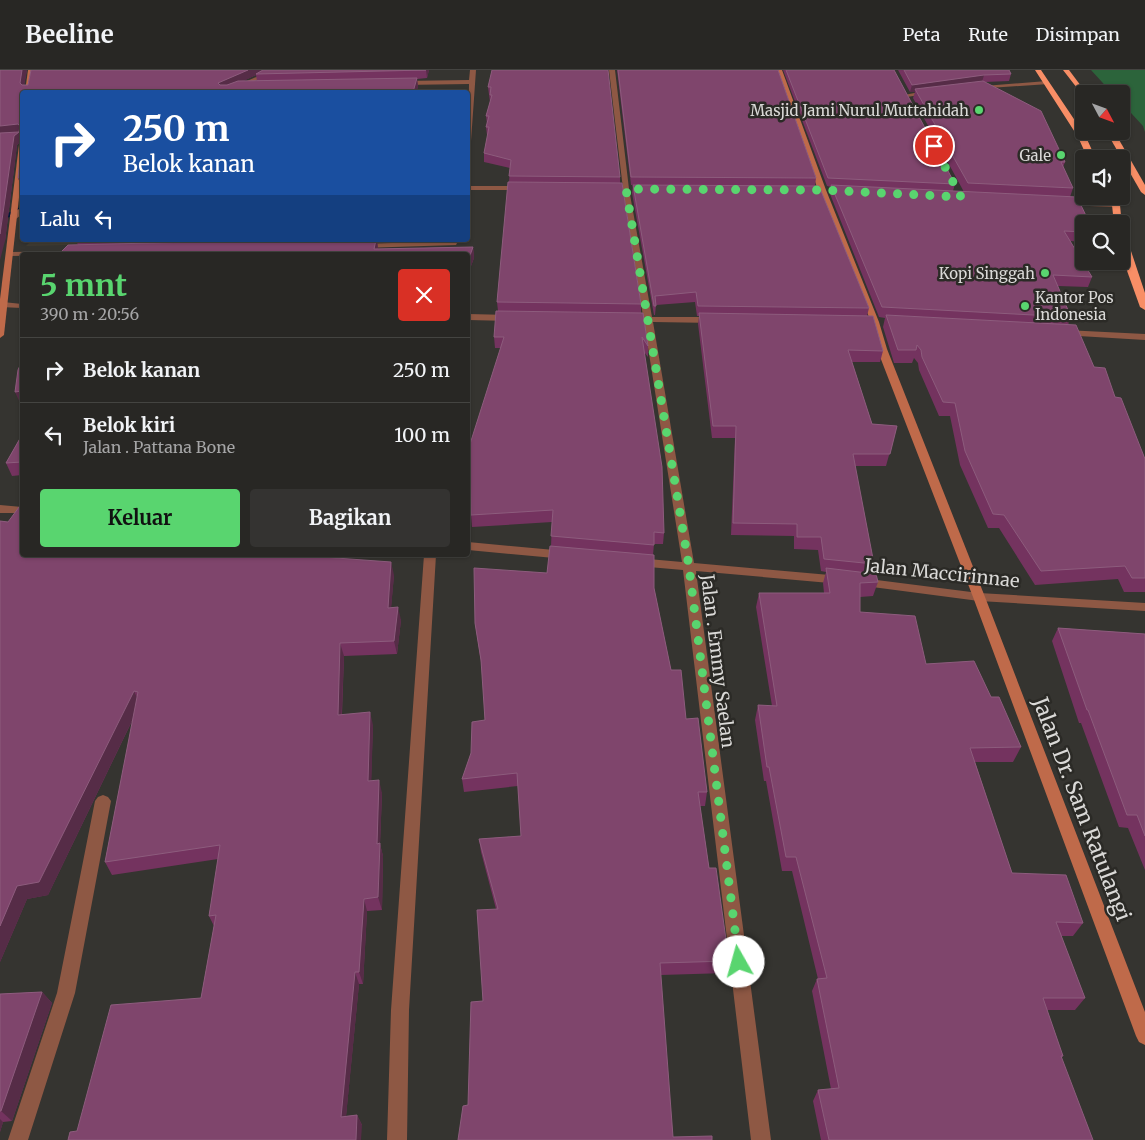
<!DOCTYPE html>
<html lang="id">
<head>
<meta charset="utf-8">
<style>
  body { margin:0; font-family:Merriweather,serif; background:#343331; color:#f1f3f6; height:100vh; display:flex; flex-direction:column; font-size:19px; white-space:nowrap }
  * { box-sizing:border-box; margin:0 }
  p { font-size:16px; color:#a5a5a6 }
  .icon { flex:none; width:28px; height:28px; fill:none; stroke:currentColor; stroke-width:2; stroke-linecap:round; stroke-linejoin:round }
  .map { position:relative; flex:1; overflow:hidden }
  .panel { position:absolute; left:20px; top:182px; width:450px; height:305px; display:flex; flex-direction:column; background:#282724; border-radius:5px; box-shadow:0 1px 4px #0004,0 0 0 1px #444441 }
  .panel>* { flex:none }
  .top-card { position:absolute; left:20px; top:20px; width:450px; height:152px; border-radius:5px; box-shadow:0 1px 4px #0004,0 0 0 1px #444441; background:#1a4fa0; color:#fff; overflow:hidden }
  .needle { width:32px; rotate:131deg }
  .fabs { position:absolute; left:1075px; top:15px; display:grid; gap:10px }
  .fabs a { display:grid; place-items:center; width:55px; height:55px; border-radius:5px; background:#282724; box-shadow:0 1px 4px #0004,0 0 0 1px #444441; font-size:25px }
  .pin { position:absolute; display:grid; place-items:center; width:42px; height:42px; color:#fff; margin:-21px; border:2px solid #fff; border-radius:50%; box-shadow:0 1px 5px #0007 }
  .me { position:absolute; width:55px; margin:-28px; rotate:353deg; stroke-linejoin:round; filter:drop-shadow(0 0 4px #0008) }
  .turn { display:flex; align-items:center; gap:18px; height:105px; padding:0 20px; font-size:22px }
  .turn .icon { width:65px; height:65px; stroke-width:2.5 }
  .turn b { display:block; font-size:35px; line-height:42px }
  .then { display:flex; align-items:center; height:48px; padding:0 20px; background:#0003; gap:10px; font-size:19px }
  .round { display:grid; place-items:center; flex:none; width:52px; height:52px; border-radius:5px; background:#343331 }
  .overview { display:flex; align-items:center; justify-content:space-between; height:85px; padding:0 20px }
  h1 { font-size:30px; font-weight:700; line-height:38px; color:#59d56f }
  .cta { display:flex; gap:10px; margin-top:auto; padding:10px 20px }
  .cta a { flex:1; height:58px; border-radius:5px; background:#59d56f; color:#111; font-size:20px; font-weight:700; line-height:58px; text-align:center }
  .cta a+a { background:#343331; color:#f1f3f6 }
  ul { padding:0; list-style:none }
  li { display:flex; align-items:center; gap:15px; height:65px; padding:0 20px; border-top:1px solid #444441 }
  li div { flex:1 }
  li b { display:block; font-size:19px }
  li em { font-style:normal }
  header { display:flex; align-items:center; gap:30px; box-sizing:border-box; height:70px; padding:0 25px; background:#282724; border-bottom:1px solid #444441 }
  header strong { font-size:24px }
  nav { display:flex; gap:28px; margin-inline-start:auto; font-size:18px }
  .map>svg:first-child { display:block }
</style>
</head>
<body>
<header>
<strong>Beeline</strong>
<nav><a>Peta</a><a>Rute</a><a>Disimpan</a></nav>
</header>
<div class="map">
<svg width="1145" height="1070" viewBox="0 0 1145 1070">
  <rect width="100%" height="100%" fill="#353430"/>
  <polygon fill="#413c33" points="32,170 293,170 26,176"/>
  <polygon fill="#2c643b" points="1091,0 1145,0 1145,62 1143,56 1121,32 1121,24 1113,24"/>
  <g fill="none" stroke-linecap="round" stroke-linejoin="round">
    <polygon fill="#011837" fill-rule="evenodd" points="22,136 22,140 0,152 0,147"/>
    <g fill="#8e5844" fill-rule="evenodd">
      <polygon points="1047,11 1049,14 974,19 971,17"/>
      <polygon points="930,20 932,23 907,27 904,25"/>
    </g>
    <g fill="#8e5844" fill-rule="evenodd">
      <polygon points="272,0 280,0 229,22 222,22"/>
      <polygon points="470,0 476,0 471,71 468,73 469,14 402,15 399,13 402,11 469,10"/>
      <polygon points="609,0 615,0 629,119 652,247 715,247 719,250 715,253 653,252 694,493 841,506 847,510 841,514 696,501 771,1070 751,1070 683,500 637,496 631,492 637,488 682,492 644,252 636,249 643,246 623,119"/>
      <polygon points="468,116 524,116 527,118 524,120 468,120"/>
      <polygon points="1060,131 1116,133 1120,135 1116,137 1063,135 1060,135"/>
      <polygon points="19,139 22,139 22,144 16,149 10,149 10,145"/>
      <polygon points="453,171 457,173 456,175 361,178 357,176 361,174"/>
      <polygon points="76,181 80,183 79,185 10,186 6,184 10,182"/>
      <polygon points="3,232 22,234 22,238 0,237 0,233"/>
      <polygon points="468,244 512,245 516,248 512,251 468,250"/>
      <polygon points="1065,260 1145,264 1145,270 1062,265 1061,263"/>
      <polygon points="0,435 22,437 22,443 0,443"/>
      <polygon points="468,472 565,481 571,485 565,489 468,480"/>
      <polygon points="424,485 436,485 409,940 407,1070 387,1070 391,940"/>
      <polygon points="861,508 979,523 1145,533 1145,541 979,531 857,515 855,512"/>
      <polygon points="103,725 108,727 111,731 75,923 28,1070 8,1070 57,923 95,731 98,727"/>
    </g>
    <g fill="#bf6a4a" fill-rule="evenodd">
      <polygon points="28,0 34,0 31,22 25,22"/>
      <polygon points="776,0 782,0 826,120 879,252 887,279 985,527 1145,942 1145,975 1139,972 1136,966 973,527 877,279 871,252 818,120"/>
      <polygon points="22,73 22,100 4,265 0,268 0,229 19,75"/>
    </g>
    <g fill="#f88e66" fill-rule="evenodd">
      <polygon points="1035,0 1041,0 1086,67 1096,89 1088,89 1078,67"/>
      <polygon points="1063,0 1069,0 1087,24 1084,24 1084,27"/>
      <polygon points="1106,61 1114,61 1145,115 1145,125 1141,122"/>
      <polygon points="1107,126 1115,126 1120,135 1122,156 1121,154 1114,154 1112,135"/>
      <polygon points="1121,163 1126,166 1145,223 1145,240 1140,237 1121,184"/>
    </g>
  </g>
  <g fill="#74335f" fill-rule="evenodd">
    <path d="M0,0H27L24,15H28L31,0H429L427,8L417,9L418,17L416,22H22V118L20,90V72L17,75L5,171ZM256,5L257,11H243Z"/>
    <polygon points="492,0 620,107 620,113 641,234 641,243 648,276 648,287 644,282 664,463 663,474 654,474 653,485 654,518 671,600 707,722 705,736 700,736 709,798 729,891 727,903 661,905 458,1070 468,1035 496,839 481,782 479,769 521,766 518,716 464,722 462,709 485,650 482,599 475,553 547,503 551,476 552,452 472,457 471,445 501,278 495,278 494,267 498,241 497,232 509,112 510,98 484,92 484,83 488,65 487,65 486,57 487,54 486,46 490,32 488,17"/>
    <polygon points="617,0 778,0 816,108 815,116 869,238 867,246 883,281 880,292 852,292 872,354 897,356 886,396 855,396 874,494 871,504 878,512 873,526 860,527 860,542 926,594 991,627 1021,677 1013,692 975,692 1012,803 1083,853 1073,866 1061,866 1085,928 1075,940 1047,940 1063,986 1061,988 1093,1070 821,1070 813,1031 818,1020 831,1019 812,921 817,909 818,909 792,801 782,801 766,711 764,711 755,650 758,635 772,636 756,537 759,523 824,523 823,513 826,502 821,501 818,480 794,479 794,466 731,465 735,368 712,368 698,254 699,246 697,246 695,232 656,235 655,245 654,245 632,123 633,115 631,115"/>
    <polygon points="783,0 894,0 955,114 953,121 964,122 913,28 915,22 910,22 898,0 1009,0 1011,4 1009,11 985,12 1065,92 1063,97 1073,118 1070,127 1084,154 1084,172 1070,171 1092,207 1088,217 1058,216 1071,247 1068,255 1094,297 1115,327 1145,389 1145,522 1124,522 1118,509 1035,515 999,458 988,458 960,395 950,346 939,346 919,300 918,293 914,288 912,293 894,293 883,257 885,248 879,247 830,124 831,117 827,116"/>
    <polygon points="76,170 380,170 380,171 377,171 378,179 473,177 474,188 468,204 468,185 58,185 68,175 78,175"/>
    <polygon points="22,365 22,405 12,406 6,393"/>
    <polygon points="0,451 8,452 394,505 391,537 401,550 397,584 344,586 342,644 373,655 371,711 382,723 380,774 383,786 382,840 367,841 363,914 359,914 346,1046 357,1045 362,1055 77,1061 201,928 214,856 209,846 218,789 112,805 105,792 133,649 48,825 27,829 0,892"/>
    <polygon points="1058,558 1145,564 1145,800 1128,758 1119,757 1081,653 1079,653 1052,571"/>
    <polygon points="42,922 52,933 12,1051 3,1052 0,1062 0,924"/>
  </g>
  <g fill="#562c47">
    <polygon points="22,0 27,0 23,22 20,13"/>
    <polygon points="248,0 268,0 256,4 256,5 220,22 218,13"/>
    <polygon points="426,0 429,0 427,8"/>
    <polygon points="984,5 982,12 915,19 915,22 910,22 912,15"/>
    <polygon points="417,8 418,17 416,22 413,22"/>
    <polygon points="18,54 22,63 19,62 22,71 17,75 5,171 0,190 0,164 14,66 0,65 0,56"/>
    <polygon points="18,108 22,108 22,118"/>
    <polygon points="376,170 377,170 378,179 374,179"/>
    <polygon points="473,177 474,188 468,204 468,191"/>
    <polygon points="22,321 22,335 21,335 15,322"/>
    <polygon points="391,492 394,505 390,551 388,538"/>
    <polygon points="398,537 401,550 397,584 394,571"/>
    <polygon points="340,573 344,586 341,658 338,645"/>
    <polygon points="134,621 140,634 48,825 27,829 0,892 0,856 17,816"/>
    <polygon points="370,642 373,655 371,724 368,711"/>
    <polygon points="379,710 382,723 380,774 383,786 382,840 378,827 377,774"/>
    <polygon points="364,829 367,841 363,914 359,902"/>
    <polygon points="355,902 359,914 345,1057 341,1047"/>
    <polygon points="42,922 52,933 12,1051 1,1041"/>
    <polygon points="357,1045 362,1055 361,1070 356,1070"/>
    <polygon points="0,1049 3,1052 0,1062"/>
  </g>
  <g fill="#7f456c" stroke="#8d5c7d">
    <polygon points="0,0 22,0 20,13 22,15 28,15 31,0 248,0 218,13 220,15 227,15 238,11 417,8 413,22 375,22 376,20 306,20 305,22 22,22 22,108 18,108 20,90 20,64 19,62 14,66 0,164 0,63 19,62 20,56 18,54 0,56"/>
    <polygon points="263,0 426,0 256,4"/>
    <polygon points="492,0 608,0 620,107 509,106 511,90 484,83 489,57 486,57 489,46 486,46 492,25 490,25 491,17 488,17"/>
    <polygon points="618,0 778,0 816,108 631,107"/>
    <polygon points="786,0 894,0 955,114 828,108"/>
    <polygon points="904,0 1009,0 1011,4 984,5 912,15"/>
    <polygon points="983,11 1041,41 1065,92 1061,92 1073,118 968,113 915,19"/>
    <polygon points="508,112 622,113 641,234 497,232"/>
    <polygon points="633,115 819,116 869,238 698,236 696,222 655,226 656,236 654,236"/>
    <polygon points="831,115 1077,127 1090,154 1084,154 1084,162 1064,161 1092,207 1053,205 1071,247 882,237"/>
    <polygon points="280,170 376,170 374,179 473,177 468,191 468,185 58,185 68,175"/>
    <polygon points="496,241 643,243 648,276 642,267 662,397 664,463 654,462 654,475 551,466 553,440 471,445 470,374 504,267 494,267"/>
    <polygon points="699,243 873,246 883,281 848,280 872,354 897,356 890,384 853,384 874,494 824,489 821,467 797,467 797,454 733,453 736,356 713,356"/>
    <polygon points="886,245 1076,255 1094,297 1105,298 1115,327 1121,328 1145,389 1145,508 1132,508 1125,496 1041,501 1004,445 993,444 965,381 955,333 943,332 922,287 921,280 917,275 916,280 898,280"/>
    <polygon points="22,291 22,321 15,322 18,300"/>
    <polygon points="22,365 22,392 6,393"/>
    <polygon points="22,433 22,485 295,485 391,492 388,538 398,537 394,571 340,573 338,645 370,642 368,711 379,710 377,774 380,773 378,827 364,829 359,902 355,902 341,1047 357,1045 356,1070 68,1070 70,1062 77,1061 111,935 201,928 216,845 209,846 220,775 105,792 138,622 134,621 39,812 17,816 0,856 0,451 8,452"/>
    <polygon points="550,476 654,485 654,518 671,600 681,600 686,649 698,648 707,722 698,722 709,798 716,798 729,891 660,893 673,1067 712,1066 712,1070 458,1070 463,1036 468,1035 471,932 483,931 477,840 498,839 479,769 521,766 517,703 462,709 471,683 472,652 485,650 481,590 475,553 474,498 547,503"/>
    <polygon points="826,498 876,504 878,512 860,513 860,542 915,546 926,594 974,591 991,627 999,627 1021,677 970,678 1012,803 1066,805 1083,853 1056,852 1085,928 1043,928 1063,986 1061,986 1093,1070 829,1070 818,1020 839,1018 817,909 827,908 796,787 786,787 769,697 767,697 758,635 777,636 759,523 830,523"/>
    <polygon points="1058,558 1145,564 1145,766 1137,745 1127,745 1088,640 1087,640"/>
    <polygon points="42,922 1,1041 0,1041 0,924"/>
  </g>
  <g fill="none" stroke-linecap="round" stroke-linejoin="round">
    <polyline stroke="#59d56f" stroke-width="9" stroke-dasharray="0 16.2" points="739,892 689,497 626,119 822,120 961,127 934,76"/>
  </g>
  <g fill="#59d56f" stroke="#2b2a26" stroke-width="2">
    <circle cx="979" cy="40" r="5"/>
    <circle cx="1061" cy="85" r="5"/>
    <circle cx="1045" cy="203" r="5"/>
    <circle cx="1025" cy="236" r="5"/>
  </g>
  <g text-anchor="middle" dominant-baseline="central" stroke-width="5" stroke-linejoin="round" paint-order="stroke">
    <g font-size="15" fill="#dad9d7" stroke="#2b2a26" text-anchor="end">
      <text x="969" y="40">Masjid Jami Nurul Muttahidah</text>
      <text x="1051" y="85">Gale</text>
      <text x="1035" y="203">Kopi Singgah</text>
      <text x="1035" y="227" text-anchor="start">Kantor Pos<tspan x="1035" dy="17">Indonesia</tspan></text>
    </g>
    <g font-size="18" fill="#dad9d7" stroke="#2b2a26">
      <text transform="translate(942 503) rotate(6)">Jalan Maccirinnae</text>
      <text transform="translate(718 591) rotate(83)">Jalan . Emmy Saelan</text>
    </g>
    <g font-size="21" fill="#dad9d7" stroke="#2b2a26">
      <text transform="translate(1082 739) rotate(69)">Jalan Dr. Sam Ratulangi</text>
    </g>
  </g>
</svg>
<div class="fabs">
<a><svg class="needle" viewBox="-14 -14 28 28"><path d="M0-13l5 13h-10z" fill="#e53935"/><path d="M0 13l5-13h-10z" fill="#a5a5a6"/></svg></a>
<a><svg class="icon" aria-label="sound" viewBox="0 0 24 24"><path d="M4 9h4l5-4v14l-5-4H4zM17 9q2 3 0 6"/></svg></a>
<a><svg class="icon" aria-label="search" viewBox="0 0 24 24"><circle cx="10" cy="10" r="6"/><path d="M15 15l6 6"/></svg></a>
</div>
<div class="pin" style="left:934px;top:76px;background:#d93025"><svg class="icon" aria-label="arrive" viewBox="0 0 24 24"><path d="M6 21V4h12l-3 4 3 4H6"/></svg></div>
<svg class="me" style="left:739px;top:892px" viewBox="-20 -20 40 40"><circle r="19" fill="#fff"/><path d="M0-13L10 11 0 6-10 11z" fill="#59d56f"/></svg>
<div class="top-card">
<div class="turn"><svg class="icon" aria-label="right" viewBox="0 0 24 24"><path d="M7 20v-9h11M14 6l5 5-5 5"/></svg><div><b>250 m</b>Belok kanan</div></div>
<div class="then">Lalu<svg class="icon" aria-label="left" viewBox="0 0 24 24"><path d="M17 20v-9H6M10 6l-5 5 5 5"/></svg></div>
</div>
<section class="panel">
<div class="overview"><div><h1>5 mnt</h1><p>390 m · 20:56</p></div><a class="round" style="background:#d93025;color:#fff"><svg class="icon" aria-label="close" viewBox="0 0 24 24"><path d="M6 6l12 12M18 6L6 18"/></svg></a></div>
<ul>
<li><svg class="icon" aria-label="right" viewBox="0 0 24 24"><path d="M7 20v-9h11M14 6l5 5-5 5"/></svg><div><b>Belok kanan</b></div><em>250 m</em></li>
<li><svg class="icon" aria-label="left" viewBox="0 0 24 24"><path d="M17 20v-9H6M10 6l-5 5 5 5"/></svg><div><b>Belok kiri</b><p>Jalan . Pattana Bone</p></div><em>100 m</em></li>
</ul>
<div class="cta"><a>Keluar</a><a>Bagikan</a></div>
</section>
</div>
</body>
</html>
